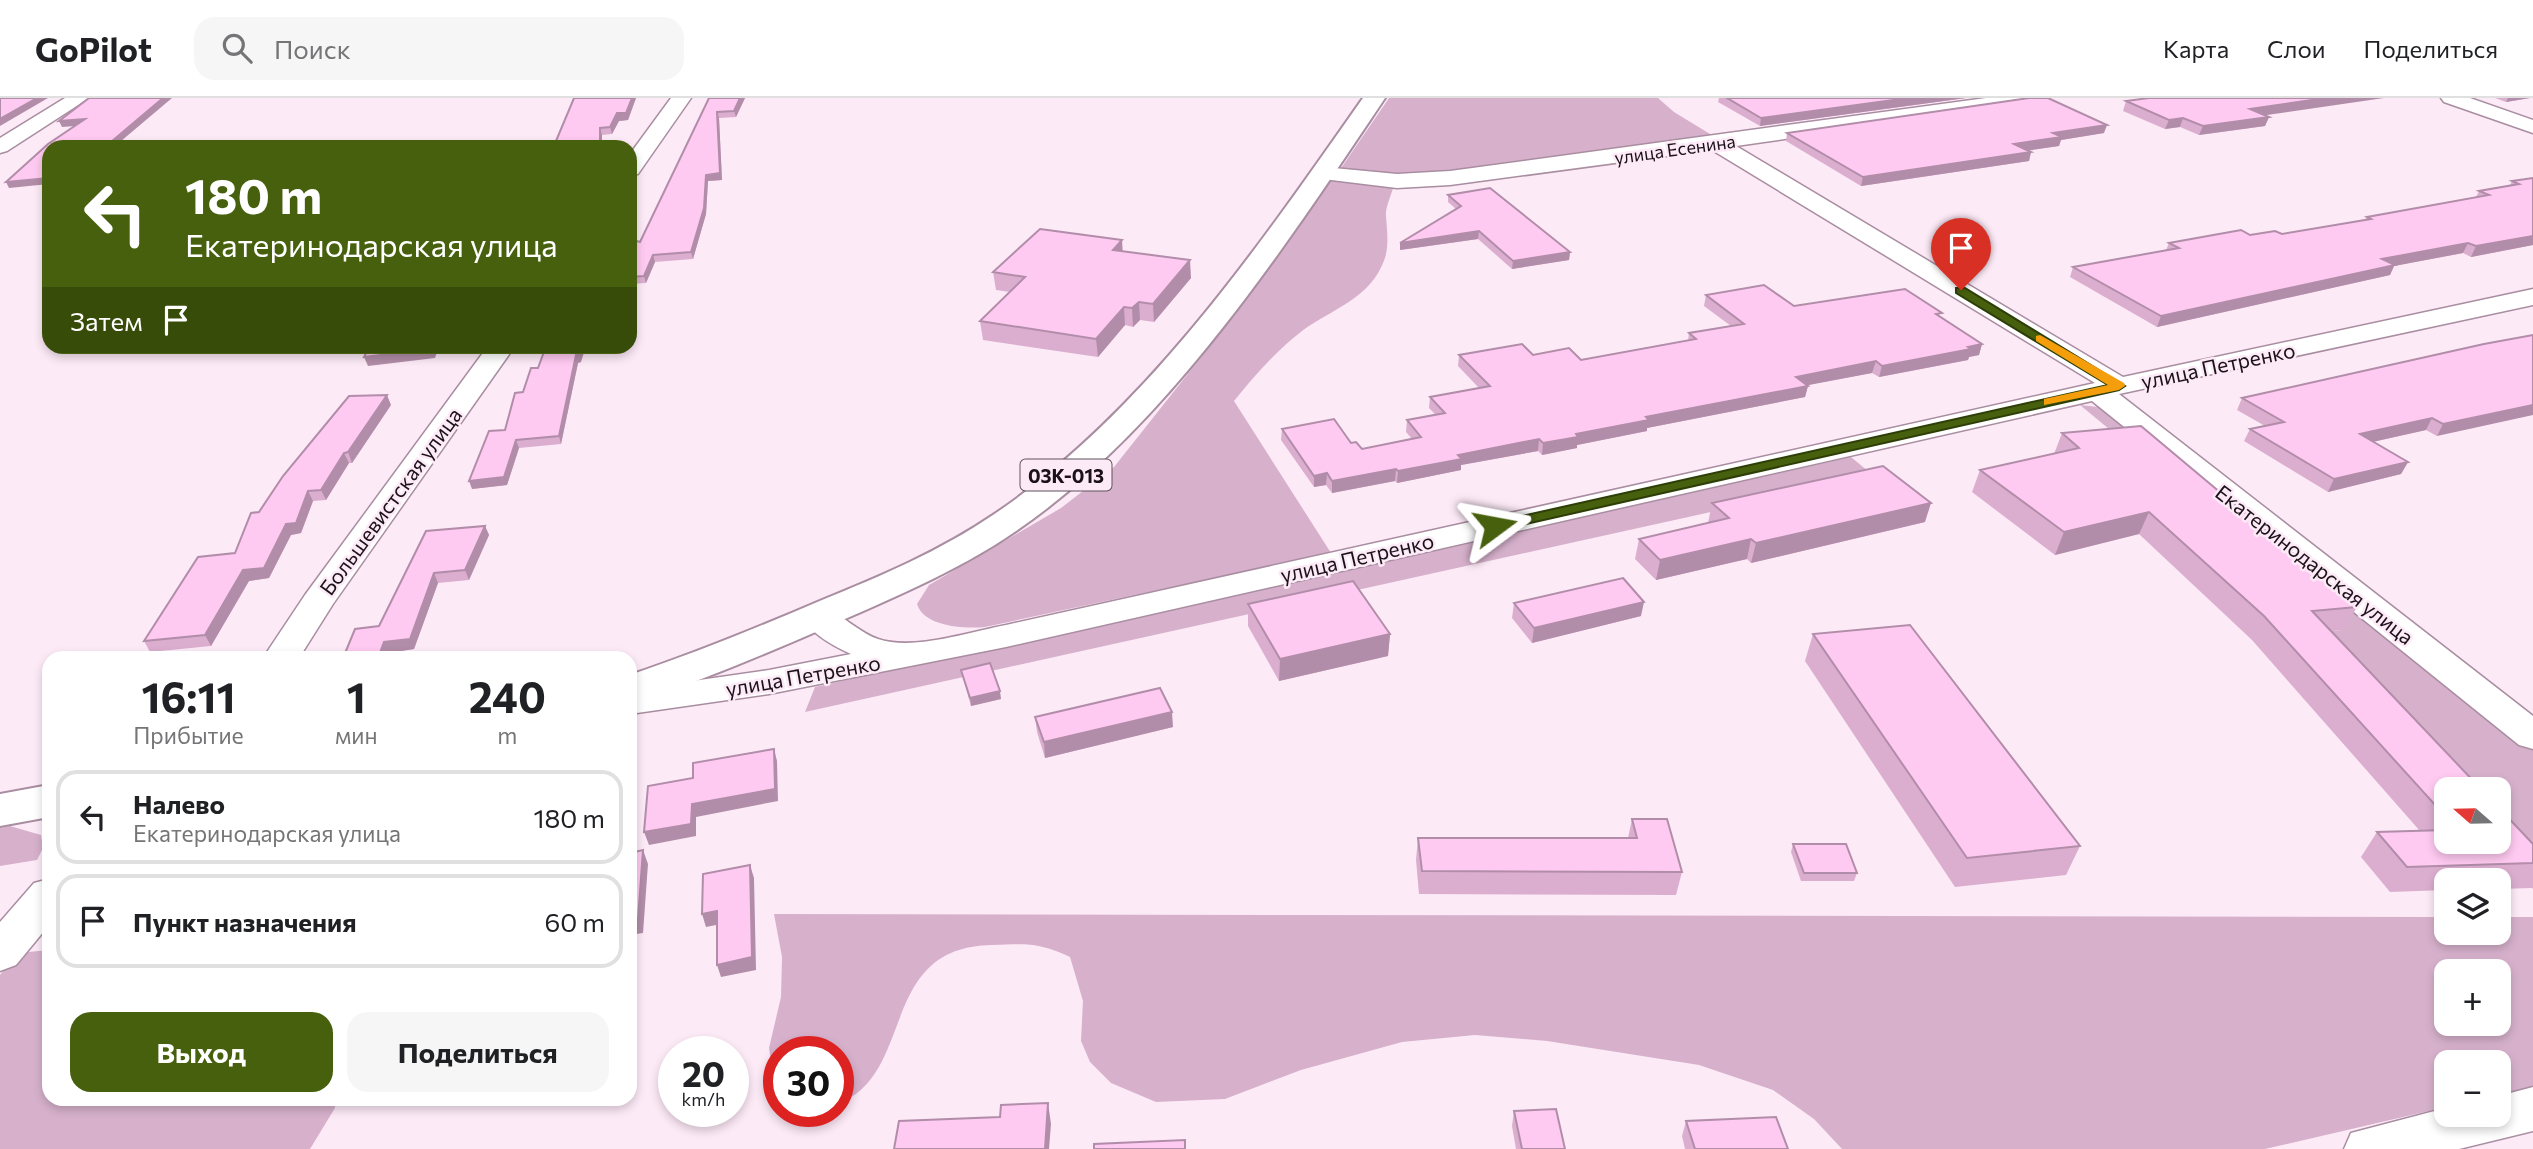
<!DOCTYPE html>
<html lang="ru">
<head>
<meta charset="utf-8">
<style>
  body { margin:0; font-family:Commissioner,sans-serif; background:#f6f6f6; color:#202124; height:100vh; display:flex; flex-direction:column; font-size:26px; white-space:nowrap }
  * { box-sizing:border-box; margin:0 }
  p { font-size:23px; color:#757577 }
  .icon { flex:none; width:38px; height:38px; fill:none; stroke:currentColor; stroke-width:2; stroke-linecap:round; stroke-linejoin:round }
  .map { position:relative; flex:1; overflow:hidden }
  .details { position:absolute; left:42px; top:553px; width:595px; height:455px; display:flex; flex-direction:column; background:#fff; border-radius:21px; box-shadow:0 4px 10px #0003 }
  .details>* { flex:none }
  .banner { position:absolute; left:42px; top:42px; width:595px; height:214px; border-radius:21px; box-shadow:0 4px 10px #0003; background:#47600d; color:#fff; overflow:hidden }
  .needle { width:46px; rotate:290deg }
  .controls { position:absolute; left:2434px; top:679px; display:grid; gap:14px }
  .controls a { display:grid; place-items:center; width:77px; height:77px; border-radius:14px; background:#fff; box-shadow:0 4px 10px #0003; font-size:35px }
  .speed { position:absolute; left:658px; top:938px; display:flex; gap:14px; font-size:35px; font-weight:700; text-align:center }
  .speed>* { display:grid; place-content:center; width:91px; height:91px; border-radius:50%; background:#fff; box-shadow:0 4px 10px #0003; line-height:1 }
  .speed small { font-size:18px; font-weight:400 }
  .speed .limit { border:10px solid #d22; background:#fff; color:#111 }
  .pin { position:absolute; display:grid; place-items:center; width:60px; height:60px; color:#fff; margin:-72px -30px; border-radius:50% 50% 50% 0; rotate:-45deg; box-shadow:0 0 7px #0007 }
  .pin .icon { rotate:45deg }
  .me { position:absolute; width:77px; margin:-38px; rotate:77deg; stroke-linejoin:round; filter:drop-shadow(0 0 5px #0008) }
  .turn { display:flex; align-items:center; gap:24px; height:147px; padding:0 28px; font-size:32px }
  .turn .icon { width:91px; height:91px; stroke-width:2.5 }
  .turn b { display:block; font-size:49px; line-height:60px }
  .then { display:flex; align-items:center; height:66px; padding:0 28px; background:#0003; gap:14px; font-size:26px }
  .eta { display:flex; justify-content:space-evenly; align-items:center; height:119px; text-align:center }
  .eta b { font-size:42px; font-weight:700; line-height:49px }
  .primary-button { display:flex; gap:14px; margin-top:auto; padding:14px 28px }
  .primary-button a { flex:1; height:80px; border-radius:21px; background:#47600d; color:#fff; font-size:28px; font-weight:700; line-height:80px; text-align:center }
  .primary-button a+a { background:#f6f6f6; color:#202124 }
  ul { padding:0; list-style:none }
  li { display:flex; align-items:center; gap:21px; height:94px; margin:0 14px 10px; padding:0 14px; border:4px solid #e0e0e0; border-radius:21px }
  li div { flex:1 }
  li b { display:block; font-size:26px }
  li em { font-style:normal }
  header { display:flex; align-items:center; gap:42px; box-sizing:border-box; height:98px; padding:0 35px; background:#fff; border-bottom:2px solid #e0e0e0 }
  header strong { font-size:33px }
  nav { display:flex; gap:38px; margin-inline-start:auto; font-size:24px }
  .search { width:490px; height:63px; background:#f6f6f6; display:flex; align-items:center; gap:18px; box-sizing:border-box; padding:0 24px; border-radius:21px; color:#757577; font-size:26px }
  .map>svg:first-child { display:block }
</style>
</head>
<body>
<header>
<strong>GoPilot</strong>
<div class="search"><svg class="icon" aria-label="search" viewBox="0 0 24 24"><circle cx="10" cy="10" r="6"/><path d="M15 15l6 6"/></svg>Поиск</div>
<nav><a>Карта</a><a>Слои</a><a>Поделиться</a></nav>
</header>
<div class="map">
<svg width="2533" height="1051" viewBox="0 0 2533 1051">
  <rect width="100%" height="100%" fill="#fdeaf7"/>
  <g fill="#d7b1cc" fill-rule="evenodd">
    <polygon points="1389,0 1658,0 1674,14 1715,39 1418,79 1339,73"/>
    <path d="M1332,81L1394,87C1392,96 1385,109 1386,118C1387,131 1389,147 1385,160C1371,201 1333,210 1302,233C1276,253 1254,278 1234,303L1331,455L985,529C965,531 924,529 917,506L929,487L1061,410L1114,369L1240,210Z"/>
    <polygon points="2080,307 2107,310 2533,650 2533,791 2490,744 2499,744 2499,691 2446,691 2300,537 2342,532 2132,350"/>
    <polygon points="1851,359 1874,378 805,614 815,589"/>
    <polygon points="10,728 41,737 43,750 37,762 0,768 0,730"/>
    <path d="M774,816L2446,819V835H2499V819H2533V989L2499,997V964H2446V1009L2265,1051H1842L1814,1021L1773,992L1699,967L1547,943L1475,937L1402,944L1301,972L1225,1001L1156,1004L1111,985L1090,964L1081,943L1083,903L1070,859C1037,844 1027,846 992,847C877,849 917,975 838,1006V954H779V995L776,992L769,950L781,899L782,859ZM2446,873H2499V926H2446Z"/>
    <polygon points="49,852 49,1001 334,1001 335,1010 310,1051 0,1051 0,877 18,855"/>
  </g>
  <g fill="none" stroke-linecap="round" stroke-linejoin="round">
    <g stroke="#a98da1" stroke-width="3">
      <g id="minor">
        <polygon points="65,0 89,0 7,53 0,55 0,40"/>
        <polygon points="671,0 691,0 638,76 630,77 630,56"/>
        <path d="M1986,0H2036L2026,6L1736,48L2123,279L2533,191V207L2119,296L2533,618V651L2519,647L2092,303L1006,549L769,596L630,616V592L769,572L851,556C833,548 812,536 801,519L806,511C834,504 852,532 878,541C913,553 969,534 1006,527L2095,285L1712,52L1450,87L1397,90L1323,81L1315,80L1312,75L1315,70L1323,69L1397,76L1450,73Z"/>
        <polygon points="2441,0 2470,0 2533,22 2533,35 2444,4"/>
        <polygon points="488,248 515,248 333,506 299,560 263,560 305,497"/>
        <polygon points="49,781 49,827 16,867 0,873 0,824 34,785"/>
        <polygon points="2533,989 2533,1033 2459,1051 2344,1051 2351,1035 2446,1010 2446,1017 2499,1017 2499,998"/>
      </g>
    </g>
    <g stroke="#a98da1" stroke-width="4">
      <g id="primary">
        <path d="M1363,0H1385C1284,150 1167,330 1016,433C955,475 885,503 818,533C757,559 694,587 630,604V577C695,555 759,529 822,502C881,478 940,453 993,417C1145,315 1259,148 1363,0Z"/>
        <polygon points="49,687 49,719 0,728 0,696"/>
      </g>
    </g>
    <use href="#minor" fill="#fff" fill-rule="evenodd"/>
    <use href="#primary" fill="#fff" fill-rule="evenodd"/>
  </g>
  <g fill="#dbaecf">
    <polygon points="574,0 636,0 628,22 619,23 612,36 602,37 602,49 551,49 556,43"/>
    <polygon points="709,0 745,0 736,19 719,20 722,82 708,83 706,116 693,161 655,164 646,185 630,186 630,141 640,144"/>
    <polygon points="1719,0 1966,0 1760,28 1718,4"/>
    <polygon points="2495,0 2530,0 2506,4"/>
    <polygon points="2126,3 2266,17 2269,19 2265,28 2199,37 2180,29 2165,31 2123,13"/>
    <polygon points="1787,35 2104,35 2061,42 2059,48 2027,52 2031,54 2029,63 1861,88 1786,43"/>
    <polygon points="2533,80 2533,147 2471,159 2463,155 2394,168 2390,177 2157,229 2070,179 2073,169 2166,152 2169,145 2250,137 2282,136 2365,122 2367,119 2476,99 2479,93 2510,88 2512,83"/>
    <polygon points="1448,97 1570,154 1569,162 1512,171 1478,141 1400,152 1456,111 1448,104"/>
    <polygon points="1123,153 1191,180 1154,224 1140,222 1133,229 1125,227 1098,259 983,242 980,223 1010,194 996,192 993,174"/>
    <polygon points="1706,197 1794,208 1941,220 1982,246 1979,257 1969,259 1968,262 1879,279 1872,275 1807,287 1808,288 1805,299 1647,330 1647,333 1577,347 1577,350 1542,357 1538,353 1461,367 1461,372 1397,385 1395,383 1332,395 1326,387 1314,389 1281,342 1282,331 1351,345 1362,351 1412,341 1406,334 1407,322 1436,317 1429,310 1430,299 1479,290 1458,268 1459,257 1533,257 1581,262 1688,243 1689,235 1731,228 1704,208"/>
    <polygon points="2533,237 2437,338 2426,332 2373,344 2408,364 2401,376 2328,394 2244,343 2250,331 2265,328 2237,312 2242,300"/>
    <polygon points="549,250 581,264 578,265 561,346 519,350 507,387 472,391 505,332 523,294"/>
    <polygon points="391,307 352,365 349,365 326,402 313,403 301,435 291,437 269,480 249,483 211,548 150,554 144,543 235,455 259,414"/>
    <polygon points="2062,335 2357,509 2344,532 2332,533 2446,691 2446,744 2533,746 2533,788 2532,790 2499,791 2499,782 2446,782 2446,792 2390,794 2361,759 2377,734 2420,733 2252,542 2139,436 2055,457 1972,394 1980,372 2054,356"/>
    <polygon points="1712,405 1925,424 1751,465 1747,461 1656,482 1635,461 1639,441 1708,425"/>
    <polygon points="485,428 489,437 469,482 438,485 414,551 388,555 379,528 426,433"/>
    <polygon points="1514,505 1641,518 1532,545 1512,520"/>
    <polygon points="1248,506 1390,536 1388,558 1279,583 1248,528"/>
    <polygon points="1813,536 2080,748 2066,777 1955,789 1805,563"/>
    <polygon points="961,572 1001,601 971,608"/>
    <polygon points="1035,619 1173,629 1045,660 1037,634"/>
    <polygon points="1632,721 1682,774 1676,797 1419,796 1416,762 1418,740 1628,740"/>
    <polygon points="1793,746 1857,775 1854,783 1801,783 1791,754"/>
    <polygon points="1514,1013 1565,1051 1516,1051 1512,1028"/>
    <polygon points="1686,1023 1788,1051 1685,1051 1682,1038"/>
  </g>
  <g fill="#b28da9">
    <polygon points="37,0 48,0 0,28 0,21"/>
    <polygon points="163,0 172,0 114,49 105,49"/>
    <polygon points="632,0 636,0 628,22 619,23 612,36 610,29 617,15"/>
    <polygon points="740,0 745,0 736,19 734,13"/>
    <polygon points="1908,0 1966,0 1760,28 1761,20"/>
    <polygon points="2325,0 2384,0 2246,20 2250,11"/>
    <polygon points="2508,0 2530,0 2506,4"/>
    <polygon points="717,14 719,20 722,82 708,83 706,116 693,161 691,154"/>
    <polygon points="2269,19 2265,28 2199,37 2203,28"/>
    <polygon points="2183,20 2180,29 2165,31 2169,22"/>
    <polygon points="85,21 88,27 62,29 59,23"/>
    <polygon points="2107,27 2104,35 2061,42 2059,48 2012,55 2014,46 2053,35"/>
    <polygon points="600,30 602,37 602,49 592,49"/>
    <polygon points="2031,54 2029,63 1861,88 1863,79"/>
    <polygon points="49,80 49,86 9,90 6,84"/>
    <polygon points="1479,133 1478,141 1400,152 1400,145"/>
    <polygon points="2533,138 2533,147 2471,159 2476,148"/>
    <polygon points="1122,142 1123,159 1113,152"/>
    <polygon points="2468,145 2463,155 2394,168 2390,177 2157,229 2161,218 2382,161"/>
    <polygon points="1570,154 1569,162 1512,171 1513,163"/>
    <polygon points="653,157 655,164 646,185 644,178"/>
    <polygon points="1190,162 1191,180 1154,224 1153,206"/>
    <polygon points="1139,204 1140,222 1133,229 1132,210"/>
    <polygon points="1124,209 1125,227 1098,259 1096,241"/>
    <polygon points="1982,246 1979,257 1969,259 1968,262 1879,279 1882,268"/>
    <polygon points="433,248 439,248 435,260 368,268 364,259"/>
    <polygon points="581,248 586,248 581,264 578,265 561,346 559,338 576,257"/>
    <polygon points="1876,263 1872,275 1793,290 1796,279"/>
    <polygon points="1808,288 1805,299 1647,330 1647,333 1577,347 1577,350 1542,357 1543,345 1576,336 1646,319"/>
    <polygon points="387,297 391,307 352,365 348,354"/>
    <polygon points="2533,307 2533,317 2437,338 2443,326"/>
    <polygon points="2432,320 2426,332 2354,348 2360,336"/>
    <polygon points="1539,341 1538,353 1461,367 1461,372 1397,385 1398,373 1458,357"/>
    <polygon points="516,342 519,350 507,387 472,391 469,383"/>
    <polygon points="344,355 349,365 326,402 321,392"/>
    <polygon points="2408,364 2401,376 2328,394 2334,381"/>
    <polygon points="1396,371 1395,383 1332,395 1332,383"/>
    <polygon points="1327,375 1326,387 1314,389 1314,378"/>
    <polygon points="308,393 313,403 301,435 291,437 269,480 249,483 211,548 205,537 243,472 286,426"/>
    <polygon points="1931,405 1925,424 1751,465 1756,445"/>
    <polygon points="2149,414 2139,436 2055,457 2064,434"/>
    <polygon points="485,428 489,437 469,482 465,472"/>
    <polygon points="1751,441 1747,461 1656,482 1660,462"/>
    <polygon points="434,475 438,485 414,551 388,555 386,560 378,560 384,544"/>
    <polygon points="1644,504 1641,518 1532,545 1534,530"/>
    <polygon points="1390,536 1388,558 1279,583 1280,561"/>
    <polygon points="1000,593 1001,601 971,608 970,600"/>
    <polygon points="1172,614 1173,629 1045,660 1044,644"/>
    <polygon points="774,651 777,663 778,703 696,719 696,738 649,747 644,734 692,706"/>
    <polygon points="643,752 648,766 643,835 630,837 630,823"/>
    <polygon points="750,767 754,780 756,872 721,879 717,867"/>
    <polygon points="717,813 721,826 706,829 702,816"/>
    <polygon points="1048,1005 1051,1026 1049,1051 1045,1051"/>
  </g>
  <g fill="#ffcaf1" stroke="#b28da9" stroke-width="2">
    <polygon points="0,0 37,0 0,21"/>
    <polygon points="89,0 163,0 105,49 49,49 49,80 6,84 48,46 85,21 59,23"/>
    <polygon points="574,0 632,0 626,15 617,15 610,29 600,30 600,46 593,46 592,49 551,49 551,44 556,43"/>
    <polygon points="709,0 740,0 734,13 717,14 720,75 706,77 704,110 691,154 653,157 644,178 630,179 630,141 640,144"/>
    <polygon points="1727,0 1908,0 1761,20"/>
    <polygon points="2029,0 2048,0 2107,27 2053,35 2062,39 2014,46 2031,54 1863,79 1787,35"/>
    <polygon points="2149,0 2325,0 2250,11 2269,19 2203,28 2183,20 2169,22 2126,3"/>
    <polygon points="2533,80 2533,138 2476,148 2468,145 2382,161 2395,167 2161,218 2073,169 2179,150 2169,145 2241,132 2250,137 2275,133 2282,136 2371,121 2367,119 2489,97 2479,93 2519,86 2512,83"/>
    <polygon points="1490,90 1570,154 1513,163 1479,133 1400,145 1461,108 1448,97"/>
    <polygon points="1040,131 1122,142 1113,152 1190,162 1153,206 1139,204 1132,210 1124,209 1096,241 980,223 1025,179 993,174"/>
    <polygon points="1764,187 1794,208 1905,191 1942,215 1936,216 1982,246 1968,249 1971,251 1882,268 1876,263 1796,279 1808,288 1646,319 1649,322 1576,336 1578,339 1543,345 1539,341 1458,357 1462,361 1398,373 1396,371 1332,383 1327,375 1314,378 1282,331 1334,321 1351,345 1356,344 1362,351 1421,339 1407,322 1445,315 1430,299 1490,288 1459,257 1522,246 1533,257 1569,250 1581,262 1696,241 1689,235 1744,226 1706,197"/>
    <polygon points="2533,237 2533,307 2443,326 2432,320 2360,336 2408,364 2334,381 2250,331 2284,324 2242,300 2484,246"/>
    <polygon points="370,248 433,248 432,251 364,259"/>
    <polygon points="549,248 581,248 579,257 576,257 559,338 516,342 504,379 469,383 489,333 505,332 515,295 523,294 531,270 538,270 545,251 549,250"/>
    <polygon points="387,297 348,354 344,355 321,392 308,393 296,425 286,426 264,470 243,472 205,537 144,543 198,459 235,455 251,415 259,414 283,378 349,298"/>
    <polygon points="2141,328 2357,509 2312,513 2481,691 2446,691 2446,719 2264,518 2149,414 2064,434 1980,372 2079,350 2062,335"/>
    <polygon points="1883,368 1931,405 1756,445 1751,441 1660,462 1639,441 1729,420 1712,405"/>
    <polygon points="485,428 465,472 434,475 410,541 384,544 378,560 343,560 355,531 379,528 426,433"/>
    <polygon points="1623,480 1644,504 1534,530 1514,505"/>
    <polygon points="1353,483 1390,536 1280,561 1248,506"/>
    <polygon points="1910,527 2080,748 1967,760 1813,536"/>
    <polygon points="990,565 1000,593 970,600 961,572"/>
    <polygon points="1160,590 1172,614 1044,644 1035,619"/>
    <polygon points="774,651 775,691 692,706 691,726 644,734 648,688 693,680 693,665"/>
    <polygon points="2499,710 2533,746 2533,765 2407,769 2377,734 2446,732 2446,744 2499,744"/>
    <polygon points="1632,721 1667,721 1682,774 1422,773 1418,740 1637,740"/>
    <polygon points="1793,746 1846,746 1857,775 1804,775"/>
    <polygon points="643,752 638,821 630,823 630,755"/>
    <polygon points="750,767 752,859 717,867 717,813 702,816 703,776"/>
    <polygon points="1048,1005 1045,1051 894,1051 899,1023 1000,1019 1001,1007"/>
    <polygon points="1556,1011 1565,1051 1522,1051 1514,1013"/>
    <polygon points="1776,1019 1788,1051 1695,1051 1686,1023"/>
    <polygon points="1185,1042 1185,1051 1094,1051 1094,1046"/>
  </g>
  <polygon fill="#47600d" stroke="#2e3e08" stroke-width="2" points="1956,190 1965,190 2125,288 2119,292 1495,433 1487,428 1495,424 2108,287 1956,195"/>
  <polygon fill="#f59e0b" points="2040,237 2124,285 2125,288 2119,292 2044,307 2044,301 2108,287 2036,243 2036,238"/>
  <g text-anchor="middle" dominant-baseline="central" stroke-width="5" stroke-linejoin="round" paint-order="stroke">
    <g font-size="18" fill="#1b1119" stroke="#fdeaf7">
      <text transform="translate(1675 51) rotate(-8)">улица Есенина</text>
    </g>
    <rect fill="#fdeaf7" stroke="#5f525c" stroke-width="2" x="1020.5" y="361.5" width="91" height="31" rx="5"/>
    <g font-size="19" font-weight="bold" fill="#1b1119">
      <text x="1066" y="377">03К-013</text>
    </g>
    <g font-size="21" fill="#1b1119" stroke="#fdeaf7">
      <text transform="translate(2218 267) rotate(-12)">улица Петренко</text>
      <text transform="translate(390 403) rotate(-54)">Большевистская улица</text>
      <text transform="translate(1357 459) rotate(-13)">улица Петренко</text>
      <text transform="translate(2315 466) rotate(38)">Екатеринодарская улица</text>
      <text transform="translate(803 577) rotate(-10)">улица Петренко</text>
    </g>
  </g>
</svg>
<div class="controls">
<a><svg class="needle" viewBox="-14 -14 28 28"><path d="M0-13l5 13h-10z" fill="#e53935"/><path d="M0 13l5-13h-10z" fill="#757577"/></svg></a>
<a><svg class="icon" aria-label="layers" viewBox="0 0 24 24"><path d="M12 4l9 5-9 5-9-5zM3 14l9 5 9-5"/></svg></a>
<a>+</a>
<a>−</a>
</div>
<div class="speed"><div>20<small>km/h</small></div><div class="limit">30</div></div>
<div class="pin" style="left:1961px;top:192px;background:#d93025"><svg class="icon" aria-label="arrive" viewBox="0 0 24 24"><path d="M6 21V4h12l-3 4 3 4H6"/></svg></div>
<svg class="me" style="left:1495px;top:428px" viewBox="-20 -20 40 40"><path d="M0-17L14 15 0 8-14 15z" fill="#47600d" stroke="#fff" stroke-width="4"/></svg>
<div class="banner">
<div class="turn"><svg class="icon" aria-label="left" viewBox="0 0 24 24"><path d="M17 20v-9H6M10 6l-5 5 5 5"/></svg><div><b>180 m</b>Екатеринодарская улица</div></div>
<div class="then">Затем<svg class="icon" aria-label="arrive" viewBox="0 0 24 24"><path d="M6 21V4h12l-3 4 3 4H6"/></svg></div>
</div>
<section class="details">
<div class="eta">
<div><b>16:11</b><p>Прибытие</p></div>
<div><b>1</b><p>мин</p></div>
<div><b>240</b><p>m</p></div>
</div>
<ul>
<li><svg class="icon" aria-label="left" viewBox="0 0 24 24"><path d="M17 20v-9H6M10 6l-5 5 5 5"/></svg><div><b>Налево</b><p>Екатеринодарская улица</p></div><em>180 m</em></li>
<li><svg class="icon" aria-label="arrive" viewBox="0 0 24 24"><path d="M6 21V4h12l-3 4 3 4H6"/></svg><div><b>Пункт назначения</b></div><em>60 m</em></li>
</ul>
<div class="primary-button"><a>Выход</a><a>Поделиться</a></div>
</section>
</div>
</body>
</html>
